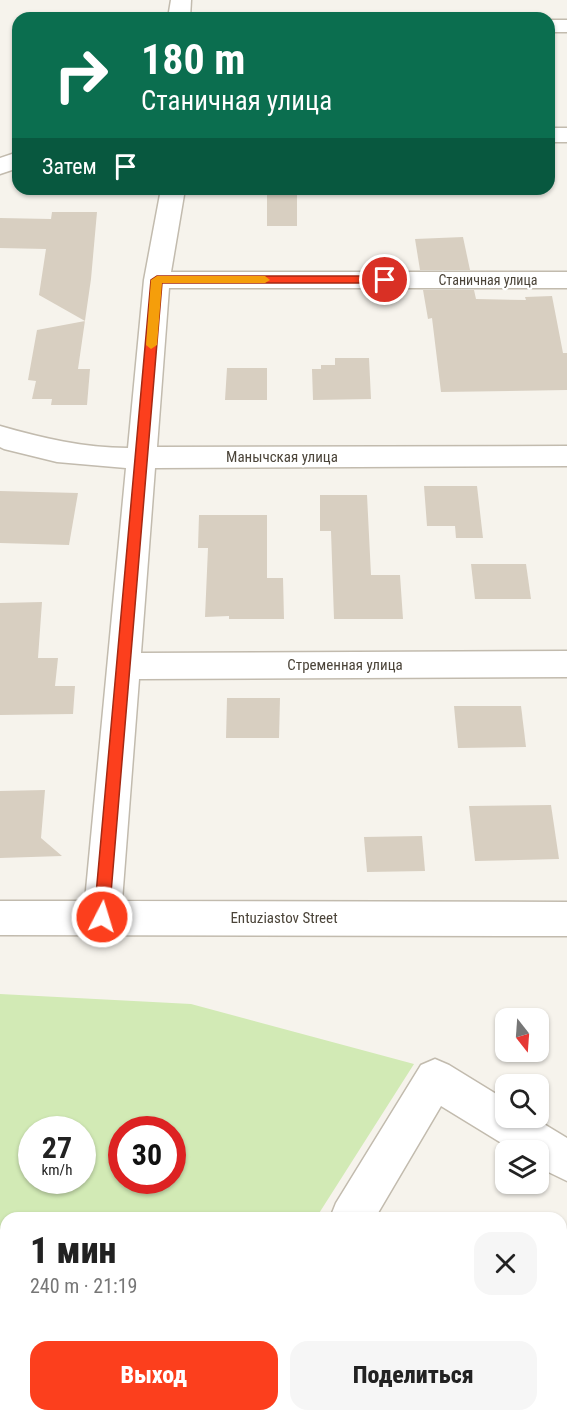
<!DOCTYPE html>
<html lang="ru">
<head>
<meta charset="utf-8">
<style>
  body { margin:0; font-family:"Roboto Condensed",sans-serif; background:#f6f6f6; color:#222; height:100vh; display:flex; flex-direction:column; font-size:22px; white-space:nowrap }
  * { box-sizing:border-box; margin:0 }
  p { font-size:20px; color:#767676 }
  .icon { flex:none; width:33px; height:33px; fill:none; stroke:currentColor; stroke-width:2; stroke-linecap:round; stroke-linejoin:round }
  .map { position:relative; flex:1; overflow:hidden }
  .sheet { position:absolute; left:0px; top:1212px; width:567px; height:210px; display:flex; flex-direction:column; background:#fff; border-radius:18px 18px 0 0; box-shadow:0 2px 4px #0004 }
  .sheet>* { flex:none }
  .guide { position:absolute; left:12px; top:12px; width:543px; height:183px; border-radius:18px; box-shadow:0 2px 4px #0004; background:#0b6e4f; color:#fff; overflow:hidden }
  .needle { width:39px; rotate:163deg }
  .tools { position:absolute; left:495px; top:1008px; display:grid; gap:12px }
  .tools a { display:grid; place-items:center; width:54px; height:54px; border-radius:12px; background:#fff; box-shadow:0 2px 4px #0004; font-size:30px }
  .speed { position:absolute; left:18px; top:1116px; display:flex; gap:12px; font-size:30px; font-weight:700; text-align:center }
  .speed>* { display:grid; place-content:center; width:78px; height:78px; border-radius:50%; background:#fff; box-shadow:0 2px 4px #0004; line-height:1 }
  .speed small { font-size:15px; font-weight:400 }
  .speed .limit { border:9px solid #d22; background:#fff; color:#111 }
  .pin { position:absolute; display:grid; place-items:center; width:51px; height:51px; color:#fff; margin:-26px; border:3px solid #fff; border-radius:50%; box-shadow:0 2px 6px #0007 }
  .me { position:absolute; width:66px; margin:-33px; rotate:5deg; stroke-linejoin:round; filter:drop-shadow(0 0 4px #0008) }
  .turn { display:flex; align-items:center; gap:21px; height:126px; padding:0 30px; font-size:27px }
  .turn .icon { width:78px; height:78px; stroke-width:2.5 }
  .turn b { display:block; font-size:42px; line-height:51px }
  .then { display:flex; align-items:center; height:57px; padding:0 30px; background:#0003; gap:12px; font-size:22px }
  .round { display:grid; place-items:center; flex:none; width:63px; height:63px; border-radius:18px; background:#f6f6f6 }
  .head { display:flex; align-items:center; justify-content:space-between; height:102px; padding:0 30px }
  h1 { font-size:36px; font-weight:800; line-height:45px }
  .primary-button { display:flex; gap:12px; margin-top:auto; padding:12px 30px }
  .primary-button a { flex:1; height:69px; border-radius:18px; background:#fc3f1d; color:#fff; font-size:24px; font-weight:800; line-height:69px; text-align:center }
  .primary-button a+a { background:#f6f6f6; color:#222 }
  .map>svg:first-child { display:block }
</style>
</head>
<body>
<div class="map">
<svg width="567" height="1422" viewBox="0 0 567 1422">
  <rect width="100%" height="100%" fill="#f6f3ec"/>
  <path fill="#d2eab5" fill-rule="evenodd" d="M0,994L191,1004L414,1064L316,1218H6V1416H191L187,1422H0ZM32,1130H82V1180H32ZM122,1130H172V1180H122Z"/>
  <g fill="#d8cfc1">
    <rect x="267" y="189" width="30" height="37"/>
    <polygon points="52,212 97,212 91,279 78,369 90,369 87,405 51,405 52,399 32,399 36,381 28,380 37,330 85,321 39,295 46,249 0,248 0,218 51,219"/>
    <polygon points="463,237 470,270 420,270 415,239"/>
    <polygon points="423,290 474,290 476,299 526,300 525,297 552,296 563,353 567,353 567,390 441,392 432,318 428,319"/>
    <polygon points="335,358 369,358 371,399 313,400 312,369 321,369 321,365 335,365"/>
    <polygon points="227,368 267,368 267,400 225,400"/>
    <polygon points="424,486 477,486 483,538 456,538 455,526 427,526"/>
    <polygon points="0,491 78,493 69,545 0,543"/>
    <polygon points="320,495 367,495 371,575 400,575 403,619 334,619 331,531 320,531"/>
    <polygon points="199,515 267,515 267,578 283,578 284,619 229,619 229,616 205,617 208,548 198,548"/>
    <polygon points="471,564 526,564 531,599 475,599"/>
    <polygon points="42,602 38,658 58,658 55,686 75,686 73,714 0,715 0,603"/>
    <polygon points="227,698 280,698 279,738 226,738"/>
    <polygon points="454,706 521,706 526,747 458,748"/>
    <polygon points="45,790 41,838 62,856 0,858 0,791"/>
    <polygon points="551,805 559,859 475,861 469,806"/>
    <polygon points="422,836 425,871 367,872 364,837"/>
  </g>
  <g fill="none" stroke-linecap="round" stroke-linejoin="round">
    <g stroke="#c2bbae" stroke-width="3">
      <g id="minor">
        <polygon points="171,0 191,0 190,18 168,18"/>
        <rect x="549" y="20" width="18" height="12"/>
        <rect x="549" y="128" width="18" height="14"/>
        <polygon points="18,152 18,168 0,174 0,158"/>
        <path d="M161,189H185L171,272H567V288H169L157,447L567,446V466L155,468L141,653L567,651V677L139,679L122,901L567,902V936L0,935V901H85L126,468L57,462L4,449L0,447V426C42,438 84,448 128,448L144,280Z"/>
        <polygon points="435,1059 449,1065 506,1100 506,1118 534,1118 567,1138 567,1181 538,1167 538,1150 513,1150 441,1106 375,1218 330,1218 336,1203 421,1065"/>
        <polygon points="208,1416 255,1416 252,1422 205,1422"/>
      </g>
    </g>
    <use href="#minor" fill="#fff" fill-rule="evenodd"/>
  </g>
  <polygon fill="#fc3f1d" stroke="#a42913" stroke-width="1.5" points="157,276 385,276 390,280 385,283 162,283 109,917 107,922 102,924 97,922 94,917 151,280"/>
  <polygon fill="#f59e0b" points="157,276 265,276 270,280 265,283 162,283 157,345 151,349 146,345 151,280"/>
  <g text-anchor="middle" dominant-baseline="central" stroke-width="4.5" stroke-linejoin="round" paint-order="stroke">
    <g font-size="14" fill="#4b4439" stroke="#fff">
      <text x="488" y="280">Станичная улица</text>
    </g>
    <g font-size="15" fill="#4b4439" stroke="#fff">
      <text x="282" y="457">Манычская улица</text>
      <text x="345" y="665">Стременная улица</text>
      <text x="284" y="918">Entuziastov Street</text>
    </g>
  </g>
</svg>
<div class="tools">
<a><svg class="needle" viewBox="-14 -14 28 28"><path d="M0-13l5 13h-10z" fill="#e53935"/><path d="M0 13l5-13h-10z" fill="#767676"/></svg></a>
<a><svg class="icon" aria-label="search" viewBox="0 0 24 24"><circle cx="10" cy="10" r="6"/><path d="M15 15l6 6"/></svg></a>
<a><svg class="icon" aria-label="layers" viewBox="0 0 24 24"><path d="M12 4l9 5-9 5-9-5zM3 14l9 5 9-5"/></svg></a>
</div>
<div class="speed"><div>27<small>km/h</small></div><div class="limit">30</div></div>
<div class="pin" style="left:385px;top:280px;background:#d93025"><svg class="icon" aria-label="arrive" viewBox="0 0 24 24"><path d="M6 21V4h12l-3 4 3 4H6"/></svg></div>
<svg class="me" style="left:102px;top:917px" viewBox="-20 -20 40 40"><circle r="17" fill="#fc3f1d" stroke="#fff" stroke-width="3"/><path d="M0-11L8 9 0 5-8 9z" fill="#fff"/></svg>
<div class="guide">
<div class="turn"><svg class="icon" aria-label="right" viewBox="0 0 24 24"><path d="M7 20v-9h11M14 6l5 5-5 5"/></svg><div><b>180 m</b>Станичная улица</div></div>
<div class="then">Затем<svg class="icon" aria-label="arrive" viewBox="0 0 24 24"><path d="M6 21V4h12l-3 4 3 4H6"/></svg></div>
</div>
<section class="sheet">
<div class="head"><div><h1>1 мин</h1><p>240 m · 21:19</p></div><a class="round"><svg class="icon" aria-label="close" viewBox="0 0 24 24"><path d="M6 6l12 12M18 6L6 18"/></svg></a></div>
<div class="primary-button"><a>Выход</a><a>Поделиться</a></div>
</section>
</div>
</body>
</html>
